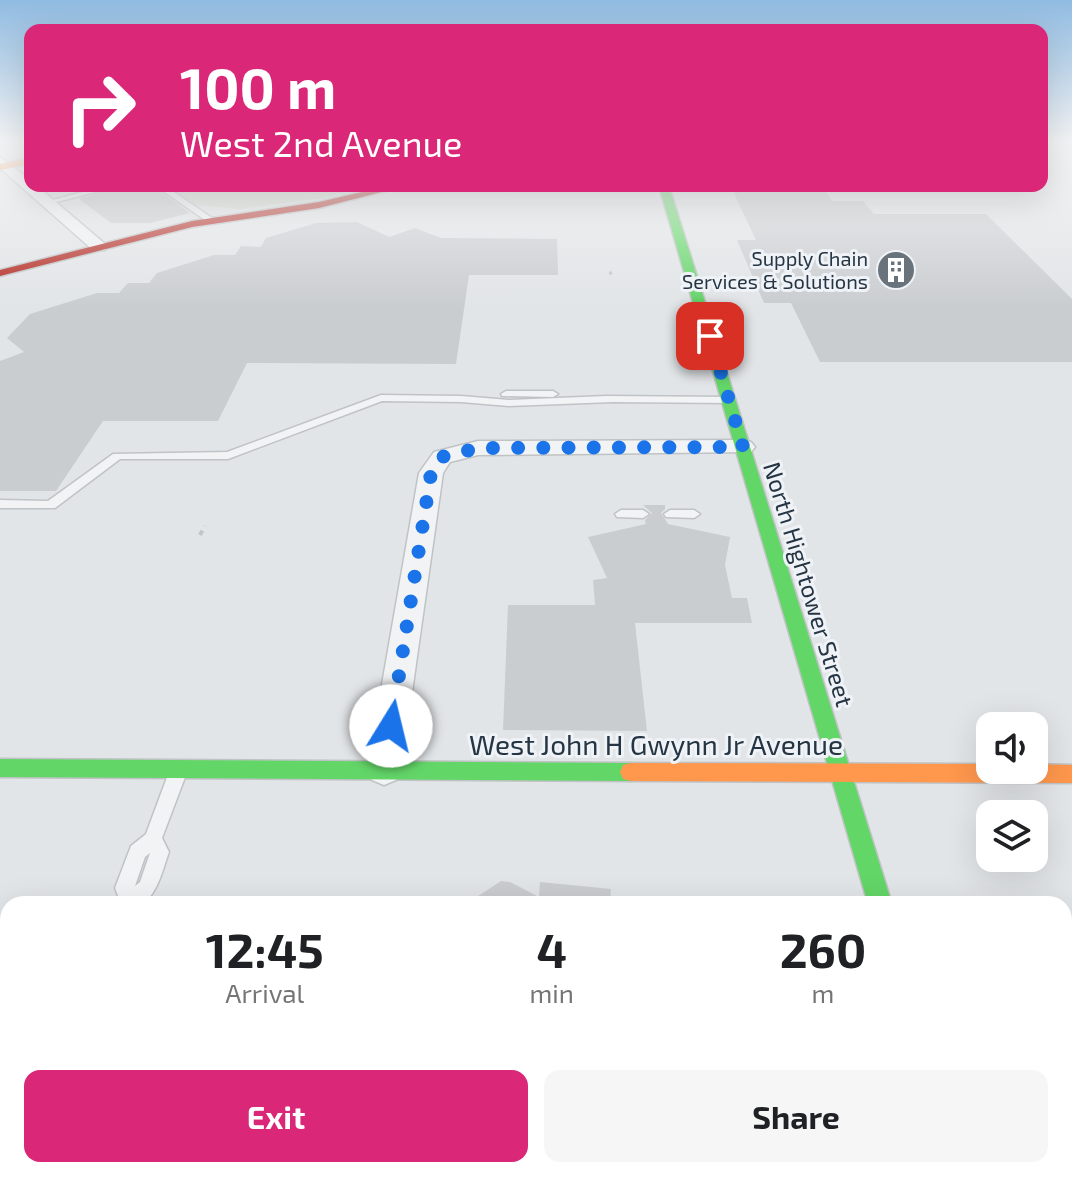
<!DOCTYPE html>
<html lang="en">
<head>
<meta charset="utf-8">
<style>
  body { margin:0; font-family:"Exo 2",sans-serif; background:#f6f6f6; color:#202124; height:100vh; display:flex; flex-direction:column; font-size:30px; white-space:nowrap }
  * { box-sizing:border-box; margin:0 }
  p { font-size:26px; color:#757577 }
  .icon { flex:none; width:44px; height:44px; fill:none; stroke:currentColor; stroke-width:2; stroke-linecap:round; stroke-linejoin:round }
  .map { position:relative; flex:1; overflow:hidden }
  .side { position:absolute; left:0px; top:896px; width:1072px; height:282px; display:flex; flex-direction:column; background:#fff; border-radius:24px 24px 0 0; box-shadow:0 8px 32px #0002 }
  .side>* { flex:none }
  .guide { position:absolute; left:24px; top:24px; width:1024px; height:168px; border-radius:16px; box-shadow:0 8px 32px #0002; background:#db2777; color:#fff; overflow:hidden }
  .buttons { position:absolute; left:976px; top:712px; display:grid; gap:16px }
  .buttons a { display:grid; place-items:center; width:72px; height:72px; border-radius:16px; background:#fff; box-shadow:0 8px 32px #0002; font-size:40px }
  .pin { position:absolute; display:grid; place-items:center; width:68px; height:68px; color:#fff; margin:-34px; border-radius:16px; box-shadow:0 4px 12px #0006 }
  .me { position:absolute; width:88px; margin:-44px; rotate:9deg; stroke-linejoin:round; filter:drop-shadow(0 0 6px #0008) }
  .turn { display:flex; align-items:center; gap:28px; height:168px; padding:0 24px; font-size:36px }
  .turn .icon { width:104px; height:104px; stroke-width:2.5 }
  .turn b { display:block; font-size:56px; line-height:68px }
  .eta { display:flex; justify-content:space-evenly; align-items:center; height:136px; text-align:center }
  .eta b { font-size:48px; font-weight:700; line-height:56px }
  .button { display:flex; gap:16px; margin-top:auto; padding:16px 24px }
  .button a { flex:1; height:92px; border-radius:16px; background:#db2777; color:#fff; font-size:32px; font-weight:700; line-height:92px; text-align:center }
  .button a+a { background:#f6f6f6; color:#202124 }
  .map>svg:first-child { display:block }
</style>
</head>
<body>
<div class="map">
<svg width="1072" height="1177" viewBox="0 0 1072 1177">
  <rect width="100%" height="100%" fill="#e2e5e7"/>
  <polygon fill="#d4dcd1" points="166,186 370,186 323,198 241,209 196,205"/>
  <g fill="#cacdd0">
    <polygon points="122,186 153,186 190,213 150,223 111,223 79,199"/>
    <polygon points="732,189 824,189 832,201 863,201 874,214 986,214 1072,299 1072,362 820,362 791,303 764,303 737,240 756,240"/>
    <polygon points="357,222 389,237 415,228 441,238 557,239 558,275 469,275 456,364 247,363 218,421 103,421 56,491 0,491 0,361 24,352 7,338 30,314 97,293 119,293 128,283 149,283 157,273 214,255 235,255 241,246 261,247 266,238 316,223"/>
    <polygon points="643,505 665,505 665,509 661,513 668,524 730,537 725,565 732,598 747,598 752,623 635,623 647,731 503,730 508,605 595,605 593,580 607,578 588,537 646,524 645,520 652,513"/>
    <polygon points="501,881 510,882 539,897 540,882 611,889 610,904 466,904"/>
  </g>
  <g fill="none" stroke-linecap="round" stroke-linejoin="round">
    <g stroke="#c0c3c5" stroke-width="3">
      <g id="lane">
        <polygon points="106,186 119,186 45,205 41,203"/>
        <polygon points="156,186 165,186 215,220 208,222"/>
        <polygon points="506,391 553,391 558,394 553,397 502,396 501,394"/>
        <polygon points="381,395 461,396 509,400 606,396 729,397 734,400 729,403 613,402 509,406 461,402 382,401 228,459 120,459 55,508 0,508 0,500 48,501 113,454 227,452"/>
        <polygon points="621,510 643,510 649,514 643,518 617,517 615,514"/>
        <polygon points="670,510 694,510 700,514 694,518 666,517 664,514"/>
        <path d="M178,765L184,767L187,772L162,838L169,852C162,871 159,890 143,904H119L120,901L115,888L131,846L146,834L169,772L172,767ZM150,853L140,882L135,886L145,857Z"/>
        <rect x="1064" y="1064" width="8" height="22"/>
        <polygon points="21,1170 45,1170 43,1177 19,1177"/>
      </g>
    </g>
    <g stroke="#c0c3c5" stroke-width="3">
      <g id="street">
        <polygon points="0,157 30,180 30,186 37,186 105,244 105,250 93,250 0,168"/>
        <polygon points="743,440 751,442 755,447 751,452 478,455 450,462 443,473 401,770 396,780 384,785 372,780 367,770 419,473 434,452 478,441"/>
      </g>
    </g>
    <g stroke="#c0c3c5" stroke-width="3">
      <g id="fast">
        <polygon points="659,186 669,186 892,904 868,904"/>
        <polygon points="0,759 631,763 639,765 642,772 639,779 631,781 0,777"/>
        <polygon points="945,1170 976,1170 979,1177 947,1177"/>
      </g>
    </g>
    <g stroke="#c0c3c5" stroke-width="3">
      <g id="slow">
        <polygon points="30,158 30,164 0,170 0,164"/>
        <polygon points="631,763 990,764 990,770 1034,770 1034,764 1072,765 1072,783 631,781 623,779 620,772 623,765"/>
      </g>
    </g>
    <g stroke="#c0c3c5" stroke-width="3">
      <polygon id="jam" points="388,186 405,186 319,208 192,227 0,276 0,270 192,221 319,202"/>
    </g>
    <polyline stroke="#c0c5c7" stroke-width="3" stroke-dasharray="3 3" stroke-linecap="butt" points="609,273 613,273"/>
    <polyline stroke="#c0c5c7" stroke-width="4" stroke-dasharray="5 5" stroke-linecap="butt" points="200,535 205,526"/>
    <use href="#lane" fill="#f1f3f4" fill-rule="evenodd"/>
    <use href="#street" fill="#f1f3f4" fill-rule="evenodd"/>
    <use href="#fast" fill="#63d668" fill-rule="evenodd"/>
    <use href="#slow" fill="#ff974d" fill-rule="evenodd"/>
    <use href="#jam" fill="#b3261e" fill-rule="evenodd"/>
  </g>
  <linearGradient id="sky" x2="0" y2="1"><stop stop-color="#90bbe1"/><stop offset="0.46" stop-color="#f2f3f4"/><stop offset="1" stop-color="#f2f3f4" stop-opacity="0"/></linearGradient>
  <rect width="1072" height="307" fill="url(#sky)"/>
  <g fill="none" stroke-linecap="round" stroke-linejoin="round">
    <polyline stroke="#1a73e8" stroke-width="14" stroke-dasharray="0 25.2" points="391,726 431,473 442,457 478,448 743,447 710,336"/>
  </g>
  <defs>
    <g id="building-disc" transform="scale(2)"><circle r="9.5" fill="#68737c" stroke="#eff3f7"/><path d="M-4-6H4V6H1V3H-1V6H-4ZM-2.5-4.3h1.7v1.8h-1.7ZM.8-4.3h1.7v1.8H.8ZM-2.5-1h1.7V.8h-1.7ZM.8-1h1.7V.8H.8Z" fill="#fff"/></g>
  </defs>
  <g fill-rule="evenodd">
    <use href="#building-disc" x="896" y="270"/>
  </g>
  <g text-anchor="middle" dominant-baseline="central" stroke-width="6" stroke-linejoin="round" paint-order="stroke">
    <g font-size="20" fill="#263543" stroke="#eff3f7" text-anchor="end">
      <text x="868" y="258">Supply Chain<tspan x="868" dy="23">Services &amp; Solutions</tspan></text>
    </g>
    <g font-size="24" fill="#263543" stroke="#eff3f7">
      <text transform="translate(809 584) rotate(73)">North Hightower Street</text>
    </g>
    <g font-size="28" fill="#263543" stroke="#eff3f7">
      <text x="656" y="744">West John H Gwynn Jr Avenue</text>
    </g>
  </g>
</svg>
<div class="buttons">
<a><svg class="icon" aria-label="sound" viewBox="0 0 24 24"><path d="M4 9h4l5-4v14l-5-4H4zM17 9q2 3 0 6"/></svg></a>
<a><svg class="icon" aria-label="layers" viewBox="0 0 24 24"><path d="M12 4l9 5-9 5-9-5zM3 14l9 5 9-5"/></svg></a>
</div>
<div class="pin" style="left:710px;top:336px;background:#d93025"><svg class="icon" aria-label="arrive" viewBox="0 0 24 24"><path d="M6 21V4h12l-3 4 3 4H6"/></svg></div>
<svg class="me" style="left:391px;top:726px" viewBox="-20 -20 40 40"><circle r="19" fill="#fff"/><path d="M0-13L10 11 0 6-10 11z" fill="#1a73e8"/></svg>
<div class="guide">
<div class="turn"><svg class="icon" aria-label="right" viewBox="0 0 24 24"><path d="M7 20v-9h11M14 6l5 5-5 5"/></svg><div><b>100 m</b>West 2nd Avenue</div></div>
</div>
<section class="side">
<div class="eta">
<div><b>12:45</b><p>Arrival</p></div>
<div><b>4</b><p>min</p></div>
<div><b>260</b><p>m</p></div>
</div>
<div class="button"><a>Exit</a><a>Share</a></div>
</section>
</div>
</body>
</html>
